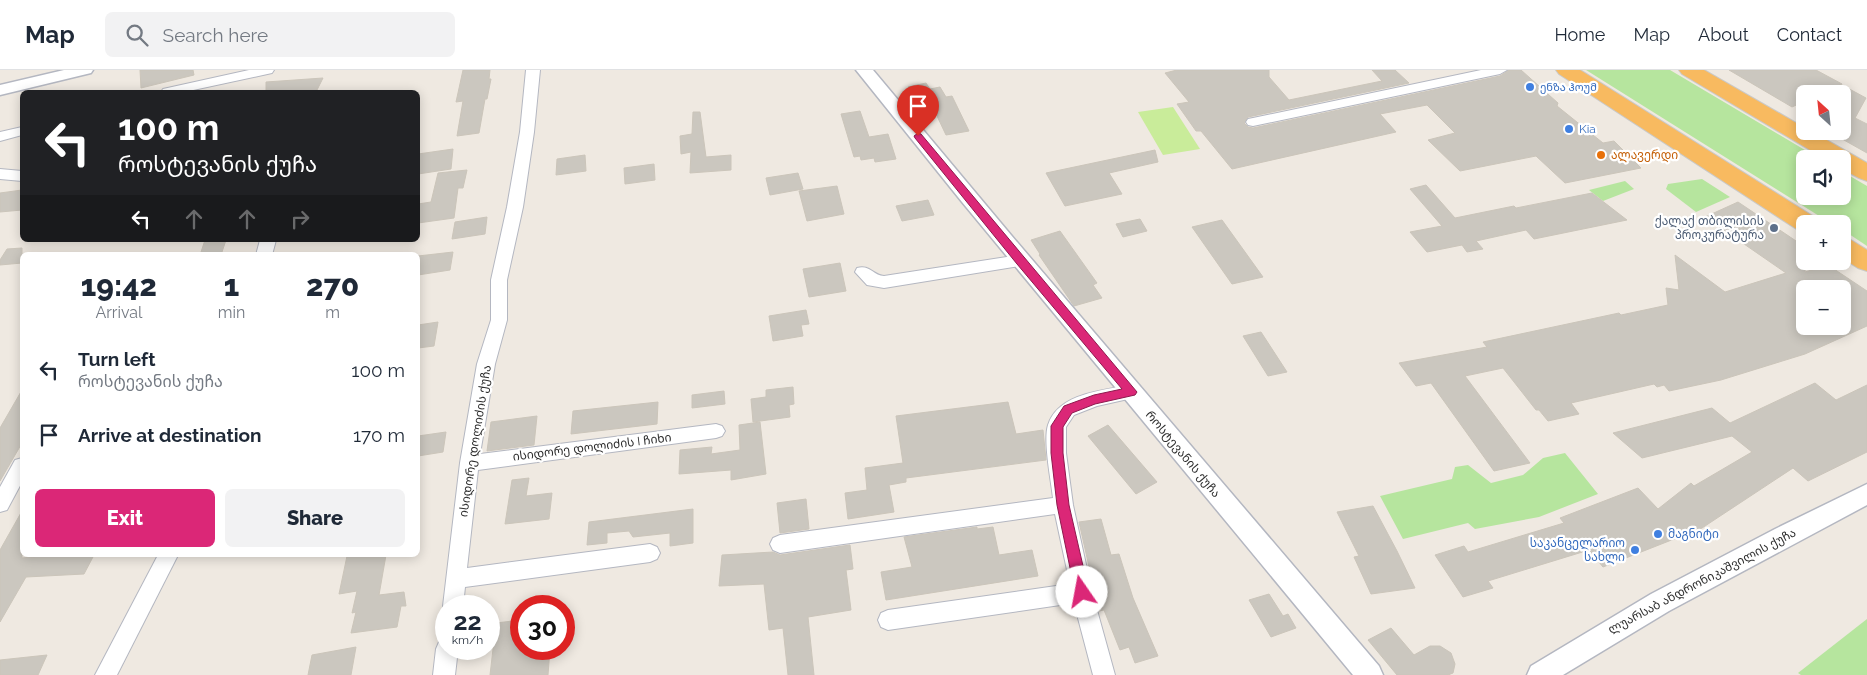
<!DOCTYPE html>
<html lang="en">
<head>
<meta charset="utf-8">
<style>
  body { margin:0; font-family:Raleway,"Noto Sans Georgian",sans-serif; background:#f2f2f3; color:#1f2937; height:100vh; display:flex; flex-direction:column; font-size:19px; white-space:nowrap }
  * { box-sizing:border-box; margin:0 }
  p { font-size:16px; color:#747a83 }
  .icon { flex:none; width:28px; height:28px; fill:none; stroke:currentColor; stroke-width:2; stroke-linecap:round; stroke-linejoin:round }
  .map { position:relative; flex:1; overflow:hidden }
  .panel { position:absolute; left:20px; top:182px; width:400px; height:305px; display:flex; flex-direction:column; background:#fff; border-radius:8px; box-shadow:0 2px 12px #0003 }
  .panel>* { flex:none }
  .guide { position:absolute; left:20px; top:20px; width:400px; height:152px; border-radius:8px; box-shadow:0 2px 12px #0003; background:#202124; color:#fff; overflow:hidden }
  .needle { width:32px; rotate:333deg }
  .controls { position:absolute; left:1796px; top:15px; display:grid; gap:10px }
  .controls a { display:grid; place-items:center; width:55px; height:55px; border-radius:8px; background:#fff; box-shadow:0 2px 12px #0003; font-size:25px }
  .speed { position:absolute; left:435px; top:525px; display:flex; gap:10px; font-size:25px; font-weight:700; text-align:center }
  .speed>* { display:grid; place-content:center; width:65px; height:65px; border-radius:50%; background:#fff; box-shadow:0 2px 12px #0003; line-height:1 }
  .speed small { font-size:12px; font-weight:400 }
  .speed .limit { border:8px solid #d22; background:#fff; color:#111 }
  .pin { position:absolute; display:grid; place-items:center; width:42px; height:42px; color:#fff; margin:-51px -21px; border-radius:50% 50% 50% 0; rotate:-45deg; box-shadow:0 0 5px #0007 }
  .pin .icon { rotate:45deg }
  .me { position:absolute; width:55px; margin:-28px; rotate:348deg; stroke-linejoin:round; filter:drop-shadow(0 0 4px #0008) }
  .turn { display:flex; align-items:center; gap:18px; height:105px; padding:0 15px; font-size:22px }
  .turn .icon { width:65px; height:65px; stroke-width:2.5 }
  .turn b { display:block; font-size:35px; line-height:42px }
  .lanes { display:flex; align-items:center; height:48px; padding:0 15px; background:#0003; justify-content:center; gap:25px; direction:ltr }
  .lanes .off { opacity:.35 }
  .eta { display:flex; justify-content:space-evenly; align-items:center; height:85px; text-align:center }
  .eta b { font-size:30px; font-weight:800; line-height:35px }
  .button { display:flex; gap:10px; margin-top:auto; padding:10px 15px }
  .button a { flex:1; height:58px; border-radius:8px; background:#db2777; color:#fff; font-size:20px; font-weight:800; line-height:58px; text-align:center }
  .button a+a { background:#f2f2f3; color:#1f2937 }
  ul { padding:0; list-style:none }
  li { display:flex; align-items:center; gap:15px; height:65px; padding:0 15px }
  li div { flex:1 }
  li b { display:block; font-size:19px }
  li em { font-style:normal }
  header { display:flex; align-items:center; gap:30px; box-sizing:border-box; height:70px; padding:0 25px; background:#fff; border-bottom:1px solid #e0e1e3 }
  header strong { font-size:24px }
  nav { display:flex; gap:28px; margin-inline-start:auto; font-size:18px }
  .search { width:350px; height:45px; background:#f2f2f3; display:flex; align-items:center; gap:12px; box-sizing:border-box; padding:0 18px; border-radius:8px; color:#747a83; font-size:19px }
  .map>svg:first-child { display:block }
</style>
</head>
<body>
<header>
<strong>Map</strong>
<div class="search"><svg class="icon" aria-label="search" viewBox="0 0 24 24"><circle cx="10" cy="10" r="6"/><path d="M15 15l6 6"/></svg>Search here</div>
<nav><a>Home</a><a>Map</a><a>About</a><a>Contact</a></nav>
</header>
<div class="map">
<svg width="1867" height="605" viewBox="0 0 1867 605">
  <rect width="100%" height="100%" fill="#efe9e1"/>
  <g fill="#b6e59e">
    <polygon points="1586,0 1670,0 1820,89 1805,89 1805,126 1842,126 1843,102 1867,116 1867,176 1843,160 1842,154 1832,154"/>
    <polygon points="1702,109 1730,127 1696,142 1666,119 1668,114"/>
    <polygon points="1625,111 1634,119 1603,131 1589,120"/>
    <polygon points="1565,383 1598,424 1539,447 1475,459 1468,453 1403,469 1380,426 1452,409 1455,397 1468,395 1491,413 1523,405 1543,388"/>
    <polygon points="1867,549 1867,605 1801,605 1798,603"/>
  </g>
  <polygon fill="#c9ec9a" points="1173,37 1200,79 1163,85 1138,42"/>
  <g fill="#cbc7bf" stroke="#cbc5ba" fill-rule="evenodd">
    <polygon points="140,0 193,0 194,5 141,18"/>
    <polygon points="463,0 490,0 489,9 491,9 487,29 485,29 479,63 457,66 463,31 456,32"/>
    <polygon points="1177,0 1269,0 1269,7 1289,30 1382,11 1372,0 1395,0 1409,13 1248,47 1244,53 1248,57 1253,58 1500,6 1509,0 1521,0 1558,33 1557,36 1603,73 1614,71 1641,98 1565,113 1536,86 1460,101 1428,70 1455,63 1427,35 1380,44 1396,62 1232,99 1201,61 1196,61 1177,34 1189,32 1165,3"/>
    <polygon points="1729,0 1816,0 1842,14 1821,24 1805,24 1805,31 1792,37"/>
    <polygon points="323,8 316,22 266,22 266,12"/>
    <polygon points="926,13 930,19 940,17 946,27 952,26 969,61 946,65 929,29 916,31 908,17"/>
    <polygon points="1842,15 1866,28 1855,48 1867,54 1867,83 1828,61 1842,61"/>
    <polygon points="860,41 869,67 888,64 896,89 875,92 874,88 861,90 860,86 854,87 841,44"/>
    <polygon points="693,42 700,42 706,87 731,85 731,100 690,103 691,82 681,84 680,66 692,64"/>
    <polygon points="453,79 451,99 418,104 418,84"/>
    <polygon points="1155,80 1158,92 1109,103 1122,124 1065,136 1046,103"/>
    <polygon points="585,85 586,101 556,105 557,89"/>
    <polygon points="654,94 655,110 625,114 624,98"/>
    <polygon points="467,100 463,118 458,118 454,148 418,153 418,134 431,132 438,103"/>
    <polygon points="798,103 803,119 770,125 766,108"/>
    <polygon points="1426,115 1455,148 1514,136 1516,138 1592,123 1627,150 1534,169 1526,160 1476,171 1483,179 1467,182 1462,175 1427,182 1410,162 1442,156 1410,119"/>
    <polygon points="837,116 844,144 807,151 799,121"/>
    <polygon points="22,120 22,140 0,142 0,123"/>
    <polygon points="928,130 934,145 902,151 896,136"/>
    <path d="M1738,132L1805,177V202L1828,195L1867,221V256L1805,284L1721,310L1669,321L1664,315L1657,317L1654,314L1571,333L1579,344L1548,351L1539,340H1536L1503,298L1465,306L1530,393L1494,401L1431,313L1416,316L1399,293L1487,277L1483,272L1619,243L1621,245L1668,235L1666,218L1679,220L1675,185L1725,222L1786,203L1705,147ZM1805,219H1842V256H1805Z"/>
    <polygon points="487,147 485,164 452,169 455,152"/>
    <polygon points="1140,149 1147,161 1123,167 1116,154"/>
    <polygon points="1222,150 1263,207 1232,214 1192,157"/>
    <polygon points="1060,161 1097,213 1093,215 1102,228 1074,236 1039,185 1040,184 1031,170"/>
    <polygon points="205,170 226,170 221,185 200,185"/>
    <polygon points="22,178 22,193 0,195 0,190 7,179"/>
    <polygon points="453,182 450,200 418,205 418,186"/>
    <polygon points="840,193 846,221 809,227 803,199"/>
    <polygon points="806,240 809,254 801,255 803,266 773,271 769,246"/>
    <polygon points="438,252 434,276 418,278 418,255"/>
    <polygon points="1261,262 1287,302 1268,306 1243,266"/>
    <polygon points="1815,313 1836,330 1867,315 1867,382 1808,411 1793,398 1702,458 1603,497 1589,480 1488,511 1493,518 1463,527 1435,485 1464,476 1468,482 1564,453 1560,448 1638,418 1658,439 1691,413 1694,416 1752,382 1732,366 1642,388 1613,363 1712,338 1730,353"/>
    <polygon points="793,317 794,334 789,335 790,347 753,352 751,329 766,327 766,320"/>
    <polygon points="22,320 22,373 0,411 0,358"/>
    <polygon points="724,321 725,334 692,338 692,325"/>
    <polygon points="658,332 657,354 571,364 573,341"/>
    <polygon points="1008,332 1016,364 1043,360 1046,390 906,408 906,412 889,415 894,442 848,449 845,423 867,420 865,398 903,393 896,346"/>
    <polygon points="537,346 534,375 487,381 491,352"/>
    <polygon points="760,352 766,404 731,410 731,400 679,404 680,380 712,377 711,384 740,380 739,355"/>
    <polygon points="1108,355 1157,412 1136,424 1088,366"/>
    <polygon points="446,362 443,382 418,386 418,366"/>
    <polygon points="529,408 526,426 552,423 549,449 505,454 512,410"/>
    <polygon points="806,429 809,459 780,463 777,433"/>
    <polygon points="1373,436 1397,481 1415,518 1371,524 1354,487 1359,486 1337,442"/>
    <polygon points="693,439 693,473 670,476 670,463 633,467 629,461 607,463 607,473 587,475 589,452"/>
    <polygon points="22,441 22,488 49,485 94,485 84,504 26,507 0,552 0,480"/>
    <polygon points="1101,449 1111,485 1119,484 1133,528 1158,586 1135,593 1129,577 1120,580 1104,540 1099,541 1079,452"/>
    <polygon points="977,457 977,459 993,457 999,485 1032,480 1038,506 886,530 881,502 912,497 904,467"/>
    <polygon points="850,475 853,499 846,500 851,540 808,547 814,605 788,605 783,558 769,560 764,514 719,516 722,485 773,482 780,485"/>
    <polygon points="356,485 386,485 379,525 404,522 406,536 401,536 397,557 351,563 356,542 352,543 357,521 339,524 347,486"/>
    <polygon points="1269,524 1283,546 1288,544 1296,558 1271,567 1249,530"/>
    <polygon points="521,550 521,579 550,579 548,605 490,605 496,553"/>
    <polygon points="1391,558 1414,585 1430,576 1440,576 1451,583 1455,594 1453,603 1448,605 1397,605 1368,570"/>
    <polygon points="356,577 351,605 308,605 312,585"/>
    <polygon points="47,585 38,605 0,605 0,590"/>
  </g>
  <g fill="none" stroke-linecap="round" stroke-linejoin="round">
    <g stroke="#b4b7c1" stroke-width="2">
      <g id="minor">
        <polygon points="249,0 274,0 272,3 184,22 161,22 163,19"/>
        <polygon points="526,0 540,0 534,62 523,137 507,210 507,250 495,294 480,384 716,354 722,356 725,361 722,366 716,368 478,400 467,498 650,474 657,477 660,483 657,489 650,492 465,517 463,536 446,536 446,543 443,536 460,393 477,294 491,250 491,210 507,137 520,62"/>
        <polygon points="1481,0 1507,0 1500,4 1253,56 1248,55 1246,52 1248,49 1253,48"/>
        <polygon points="22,57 22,65 0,71 0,62"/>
        <polygon points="0,99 22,101 22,111 0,109"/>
        <polygon points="260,170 276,170 272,185 256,185"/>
        <path d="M1020,185L1026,187L1028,191L1026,195L884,218L867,215L855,202L857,198C869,194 873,205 884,206Z"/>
        <path d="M1131,315L1137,317L1140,322L1137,327L1097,336L1074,345L1066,357V383L1073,435L1092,522L1115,605H1093L1074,533L888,560L881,557L878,550L881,543L888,540L1070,514L1055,444L780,483L773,480L770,474L773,468L780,465L1053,428C1051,410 1043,371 1048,355C1058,323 1104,320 1131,315Z"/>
        <polygon points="22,388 22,412 7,440 0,442 0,417 15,390"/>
        <polygon points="158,485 178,485 117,605 95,605"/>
        <polygon points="446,569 446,579 458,579 455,605 433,605 436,579 439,572"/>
      </g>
    </g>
    <g stroke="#b4b7c1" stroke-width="3">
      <g id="tertiary">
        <polygon points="64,0 93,0 91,3 0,25 0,15"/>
        <polygon points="856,0 873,0 1011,165 1379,596 1383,605 1353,605 962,132"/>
        <polygon points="1867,414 1867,435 1669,541 1563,605 1527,605 1531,596 1651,524 1775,459"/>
      </g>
    </g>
    <g stroke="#c9c9c9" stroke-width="2">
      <g id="trunk">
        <polygon points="1556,0 1580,0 1816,148 1819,154 1805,154 1805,162 1798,160 1559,4"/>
        <polygon points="1679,0 1704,0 1805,58 1805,61 1811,61 1867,93 1867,111 1859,108 1842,99 1842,89 1825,89 1682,4"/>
        <polygon points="1842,168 1851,170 1867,180 1867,201 1858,198 1842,188"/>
      </g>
    </g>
    <use href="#minor" fill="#fff" fill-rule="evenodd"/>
    <use href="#tertiary" fill="#fff" fill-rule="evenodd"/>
    <use href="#trunk" fill="#f8ba60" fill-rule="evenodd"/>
  </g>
  <polygon fill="#db2777" stroke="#8e194d" points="918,63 921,64 1137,322 1135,325 1095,334 1072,343 1063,357 1063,383 1069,435 1089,522 1087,526 1082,528 1077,526 1075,522 1057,435 1051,383 1051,356 1064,336 1094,325 1122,319 1017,194 915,68 914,66"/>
  <g fill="#3f7fe0" stroke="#fff" stroke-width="2">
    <circle cx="1530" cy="17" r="5"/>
    <circle cx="1569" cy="59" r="5"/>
    <circle cx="1658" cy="464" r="5"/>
    <circle cx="1635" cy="480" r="5"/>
  </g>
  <circle fill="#e8710a" stroke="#fff" stroke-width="2" cx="1601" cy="85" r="5"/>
  <circle fill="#5c6f8a" stroke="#fff" stroke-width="2" cx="1774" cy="158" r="5"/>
  <g text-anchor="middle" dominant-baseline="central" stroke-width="4.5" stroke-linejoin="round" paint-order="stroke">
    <g font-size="11" fill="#366cbe" stroke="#fff" text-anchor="start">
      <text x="1540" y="17">ენზა ჰოუმ</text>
    </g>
    <g font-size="12" fill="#366cbe" stroke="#fff" text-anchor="start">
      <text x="1579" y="59">Kia</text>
      <text x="1668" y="464">მაგნიტი</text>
      <text x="1625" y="473" text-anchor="end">საკანცელარიო<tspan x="1625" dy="14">სახლი</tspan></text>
    </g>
    <g font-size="12" fill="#c56008" stroke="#fff" text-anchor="start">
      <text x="1611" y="85">ალავერდი</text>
    </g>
    <g font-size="12" fill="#4e5e75" stroke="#fff" text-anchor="end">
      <text x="1764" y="151">ქალაქ თბილისის<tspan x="1764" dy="14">პროკურატურა</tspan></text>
    </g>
    <g font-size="12" fill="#2e2e2e" stroke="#fff">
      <text transform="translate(475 371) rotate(-81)">ისიდორე დოლიძის ქუჩა</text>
      <text transform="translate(592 377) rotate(-7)">ისიდორე დოლიძის I ჩიხი</text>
      <text transform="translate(1183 384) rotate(50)">როსტევანის ქუჩა</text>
      <text transform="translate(1702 511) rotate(-28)">ლუარსაბ ანდრონიკაშვილის ქუჩა</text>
    </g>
  </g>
</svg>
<div class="controls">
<a><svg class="needle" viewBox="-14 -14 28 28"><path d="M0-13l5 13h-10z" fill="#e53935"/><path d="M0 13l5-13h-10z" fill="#747a83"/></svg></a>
<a><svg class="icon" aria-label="sound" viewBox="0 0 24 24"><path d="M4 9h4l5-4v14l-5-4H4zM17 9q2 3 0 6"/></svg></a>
<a>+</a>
<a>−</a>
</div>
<div class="speed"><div>22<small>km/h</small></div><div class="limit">30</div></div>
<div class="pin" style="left:918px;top:66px;background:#d93025"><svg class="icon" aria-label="arrive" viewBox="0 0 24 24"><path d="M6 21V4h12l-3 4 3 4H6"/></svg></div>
<svg class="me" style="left:1082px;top:522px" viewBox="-20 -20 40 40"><circle r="19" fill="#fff"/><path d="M0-13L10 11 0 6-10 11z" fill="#db2777"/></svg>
<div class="guide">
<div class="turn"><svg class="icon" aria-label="left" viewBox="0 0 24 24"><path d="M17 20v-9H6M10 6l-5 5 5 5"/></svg><div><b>100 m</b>როსტევანის ქუჩა</div></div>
<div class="lanes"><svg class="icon" aria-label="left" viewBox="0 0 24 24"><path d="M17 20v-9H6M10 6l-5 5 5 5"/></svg><svg class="icon off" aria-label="ahead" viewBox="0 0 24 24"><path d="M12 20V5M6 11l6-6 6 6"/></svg><svg class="icon off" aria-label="ahead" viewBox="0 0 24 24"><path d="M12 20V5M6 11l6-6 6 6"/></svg><svg class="icon off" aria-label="right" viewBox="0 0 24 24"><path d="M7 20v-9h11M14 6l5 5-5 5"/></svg></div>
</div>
<section class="panel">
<div class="eta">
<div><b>19:42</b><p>Arrival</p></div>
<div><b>1</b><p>min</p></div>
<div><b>270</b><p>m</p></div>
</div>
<ul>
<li><svg class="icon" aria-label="left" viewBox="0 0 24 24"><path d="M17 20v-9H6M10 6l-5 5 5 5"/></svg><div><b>Turn left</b><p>როსტევანის ქუჩა</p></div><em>100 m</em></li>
<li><svg class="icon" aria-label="arrive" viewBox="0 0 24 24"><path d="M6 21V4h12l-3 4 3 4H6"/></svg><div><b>Arrive at destination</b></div><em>170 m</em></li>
</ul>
<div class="button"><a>Exit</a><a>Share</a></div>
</section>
</div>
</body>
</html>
